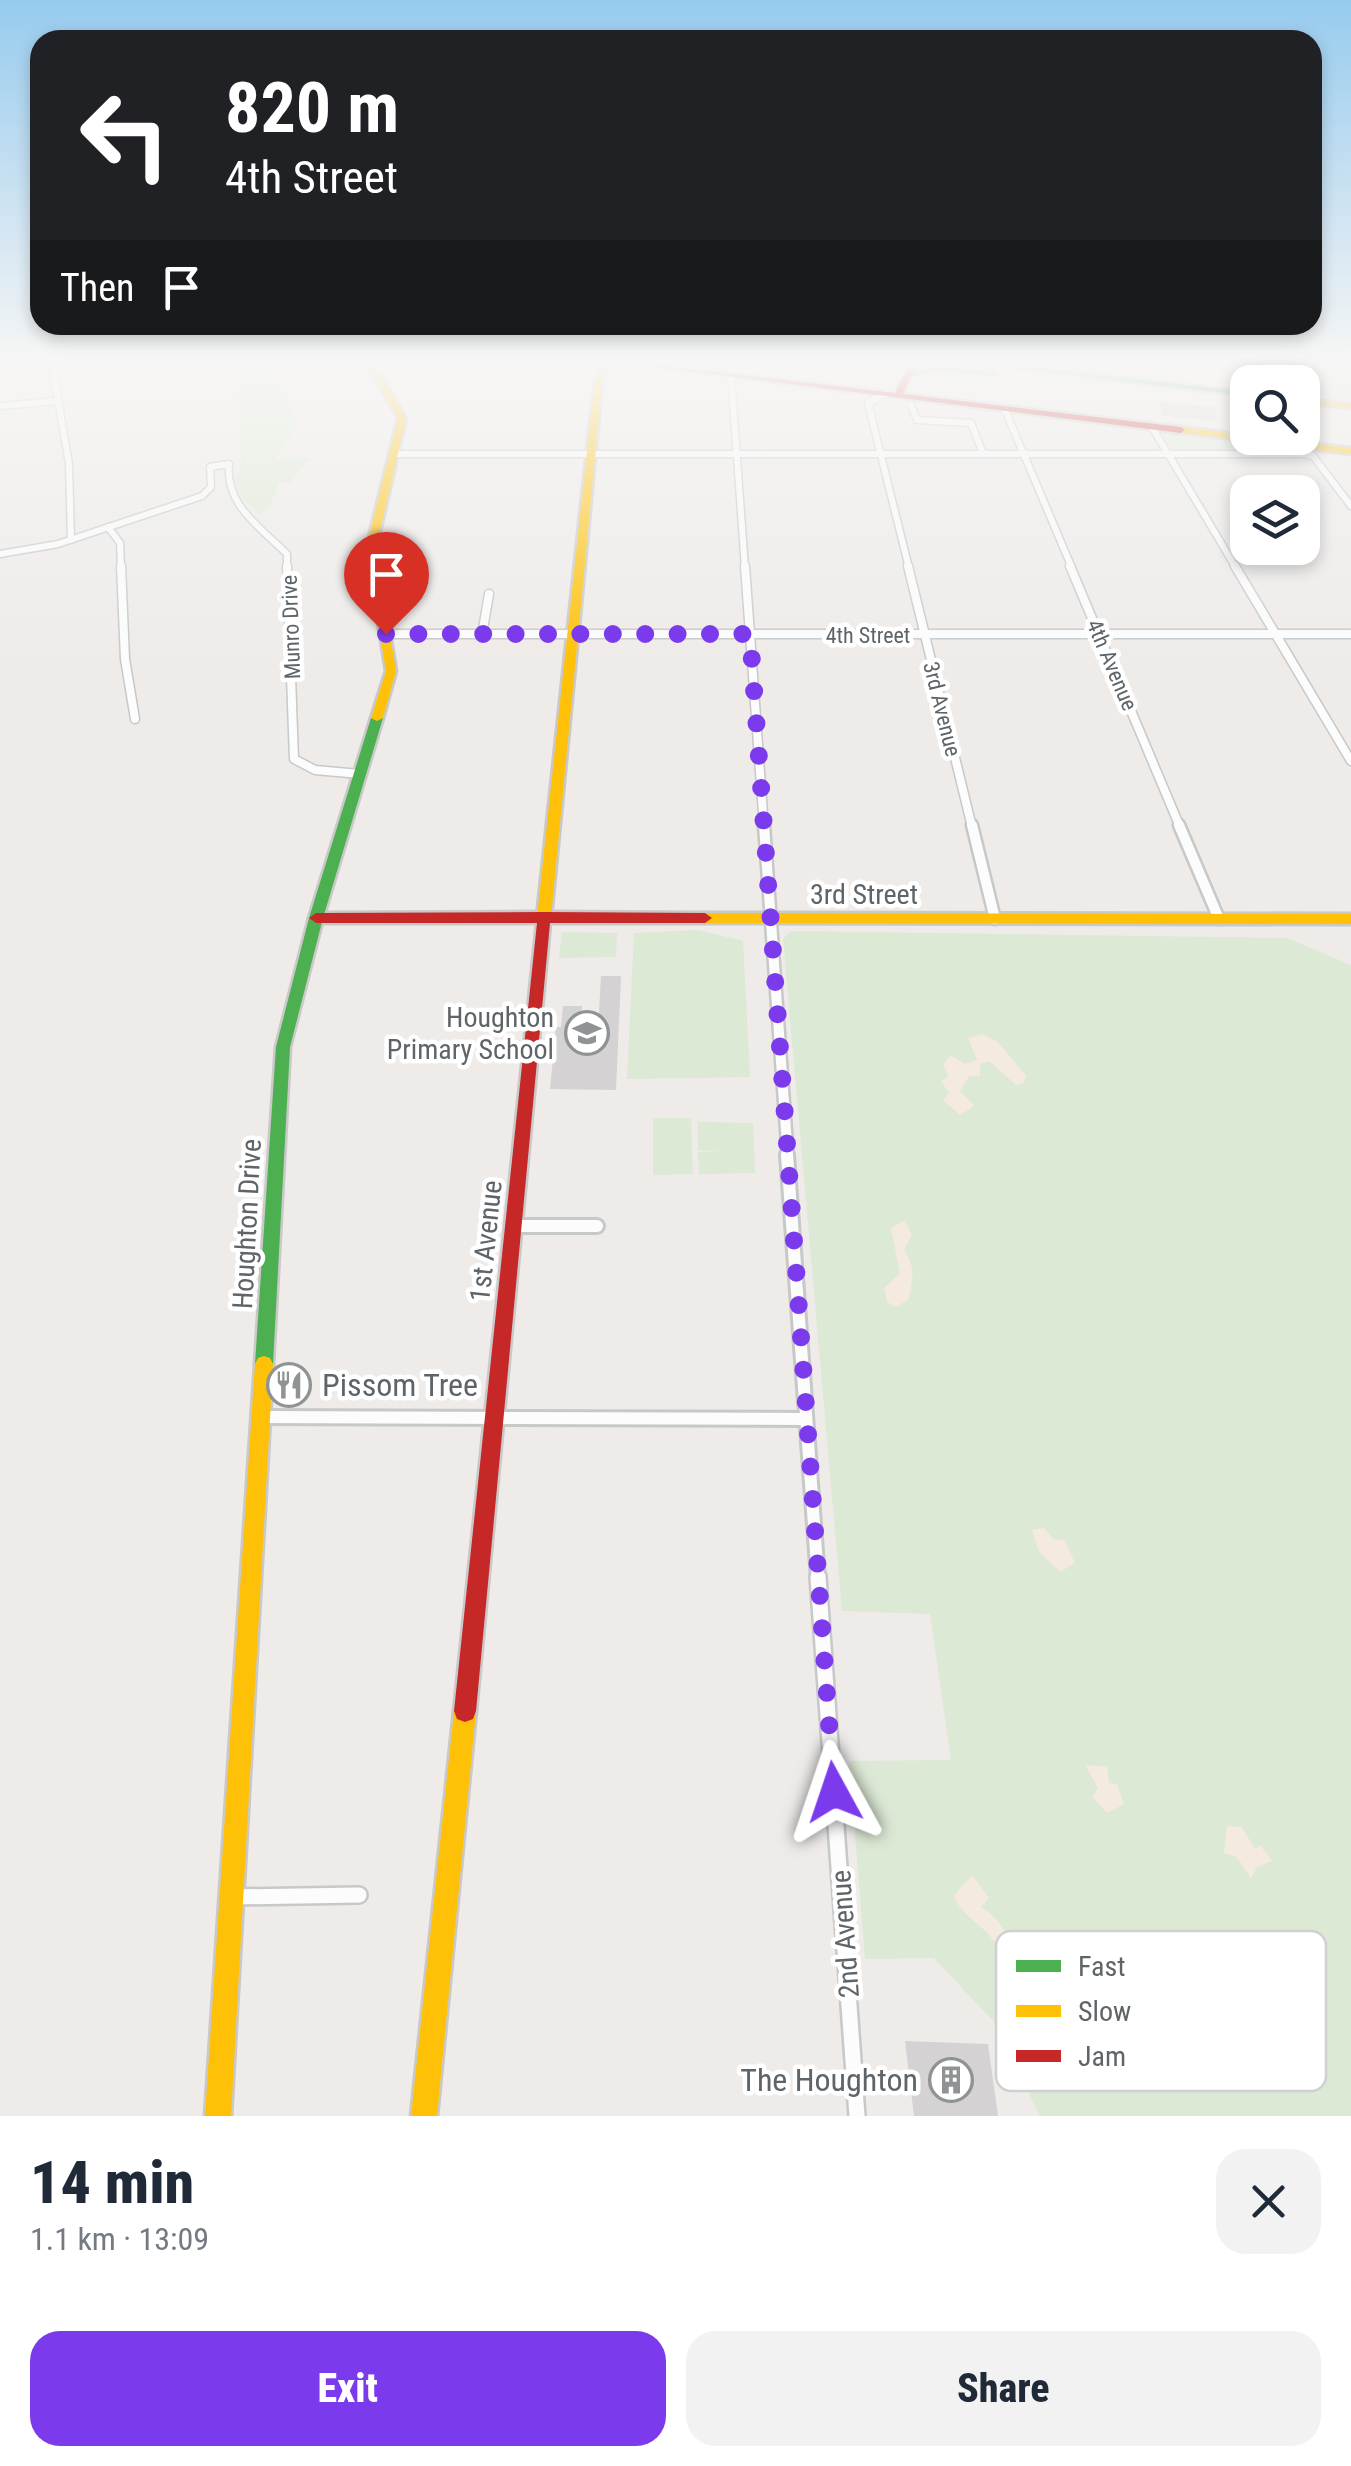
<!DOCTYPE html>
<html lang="en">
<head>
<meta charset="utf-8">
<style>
  body { margin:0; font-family:"Roboto Condensed",sans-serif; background:#f2f2f3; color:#1f2937; height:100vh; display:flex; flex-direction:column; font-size:38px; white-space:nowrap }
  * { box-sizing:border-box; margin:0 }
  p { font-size:32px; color:#747a83 }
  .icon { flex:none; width:55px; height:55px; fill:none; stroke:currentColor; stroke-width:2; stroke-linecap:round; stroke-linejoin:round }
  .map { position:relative; height:2116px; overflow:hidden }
  .details { display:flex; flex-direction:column; background:#fff; flex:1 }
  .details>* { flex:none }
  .guide { position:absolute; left:30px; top:30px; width:1292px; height:305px; border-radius:30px; box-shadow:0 5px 15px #0003; background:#202124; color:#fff; overflow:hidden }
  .controls { position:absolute; left:1230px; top:365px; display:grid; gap:20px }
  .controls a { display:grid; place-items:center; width:90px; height:90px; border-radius:20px; background:#fff; box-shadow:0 5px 15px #0003; font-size:50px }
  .pin { position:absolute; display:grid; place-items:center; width:85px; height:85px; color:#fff; margin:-102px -42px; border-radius:50% 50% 50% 0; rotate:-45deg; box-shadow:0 0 10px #0007 }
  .pin .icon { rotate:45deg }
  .me { position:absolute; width:110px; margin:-55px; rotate:355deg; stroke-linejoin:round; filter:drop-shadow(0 0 8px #0008) }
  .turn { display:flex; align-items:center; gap:35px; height:210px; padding:0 30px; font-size:45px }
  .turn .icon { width:130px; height:130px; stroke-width:2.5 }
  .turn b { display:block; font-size:70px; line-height:85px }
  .then { display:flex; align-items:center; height:95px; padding:0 30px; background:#0003; gap:20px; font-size:38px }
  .round { display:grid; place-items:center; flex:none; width:105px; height:105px; border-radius:30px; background:#f2f2f3 }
  .summary { display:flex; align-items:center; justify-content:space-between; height:170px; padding:0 30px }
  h1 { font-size:60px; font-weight:800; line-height:75px }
  .primary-button { display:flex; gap:20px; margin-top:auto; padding:20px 30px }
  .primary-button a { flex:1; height:115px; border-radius:30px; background:#7c3aed; color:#fff; font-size:40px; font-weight:800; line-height:115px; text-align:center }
  .primary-button a+a { background:#f2f2f3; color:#1f2937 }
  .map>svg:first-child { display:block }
</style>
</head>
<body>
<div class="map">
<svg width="1351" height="2116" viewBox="0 0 1351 2116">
  <rect width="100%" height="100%" fill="#eeebe9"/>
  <g fill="#dce9d5">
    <path d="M171,364H272L294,413L295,430L275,460L311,458L290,483H279L270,505L260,516L242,498L235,481L241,466L239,387C224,363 202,369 178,372Z"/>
    <polygon points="1103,364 1351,364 1351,394 1303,389 1302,382 1247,383"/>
    <polygon points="1172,433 1288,447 1293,450 1174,451 1161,435"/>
    <polygon points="698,930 743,941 750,1077 627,1079 634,933"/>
    <polygon points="791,931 1287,938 1351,965 1351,2116 1040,2116 994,2022 934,1958 865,1959 849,1761 951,1760 930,1614 842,1611 783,939"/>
    <polygon points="562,932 617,933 616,957 559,958"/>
    <polygon points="653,1118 691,1118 693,1174 653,1175"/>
    <polygon points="698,1122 753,1123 755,1173 699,1174 698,1152 723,1151 698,1150"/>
  </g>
  <g fill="#f5eadf">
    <polygon points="983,1034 998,1042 1026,1076 1023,1084 1016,1085 989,1061 980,1064 980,1076 969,1076 960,1091 974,1106 960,1115 943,1100 949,1093 941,1081 949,1076 943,1065 950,1055 965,1064 977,1060 968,1038"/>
    <path d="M905,1220L912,1235L904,1250C916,1268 913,1280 908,1300L896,1307L887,1302L884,1288L900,1273L891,1228Z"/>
    <polygon points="1044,1528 1053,1539 1064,1540 1075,1563 1060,1572 1039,1552 1032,1530"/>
    <polygon points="1085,1765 1107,1767 1109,1783 1117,1784 1124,1804 1107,1813 1092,1797 1098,1788"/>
    <polygon points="1227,1826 1242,1827 1255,1849 1260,1845 1272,1861 1257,1867 1251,1879 1237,1857 1224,1853"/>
    <path d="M972,1875L989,1898L981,1907C1008,1924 1013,1949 1024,1977L1015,1992L1004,1994C1000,1977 1006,1963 997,1946C986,1925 963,1919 954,1896Z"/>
  </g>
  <g fill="#d4d2d2">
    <polygon points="1160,402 1215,407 1217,421 1161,415"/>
    <polygon points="601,976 621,976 616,1090 550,1089 556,1027 561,1027 563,1006 582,1006 580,1029 598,1029"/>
    <polygon points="905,2041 988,2044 998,2116 914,2116"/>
  </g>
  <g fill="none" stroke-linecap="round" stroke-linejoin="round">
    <g stroke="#c7c8c8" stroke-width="9">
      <g id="street-far4">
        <polyline points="52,364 69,464 71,540"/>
        <polyline points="731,375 745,568"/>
        <polyline points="885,394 868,403 909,568"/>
        <polyline points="911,405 917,420 971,423 983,453"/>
        <polyline points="0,406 58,401"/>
        <polyline points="1005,410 1072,568"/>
        <polyline points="1152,427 1236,568"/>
        <polyline points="393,454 1305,454 1313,456 1351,506"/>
        <polyline points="108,527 120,543 121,568"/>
        <path d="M0,554L58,544L202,496L211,487L210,467L229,464C225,505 260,527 287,554V568"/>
      </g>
    </g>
    <g stroke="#c7c8c8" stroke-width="11">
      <g id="street-far3">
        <polyline points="121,566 125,659 135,719"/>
        <polyline points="287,566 294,759 315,770 360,774"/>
        <polyline points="745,566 764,827"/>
        <polyline points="908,566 972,827"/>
        <polyline points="1070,566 1180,827"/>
        <polyline points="1235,566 1351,761"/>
        <polyline points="386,634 1351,634"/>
        <polyline points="482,635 489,594"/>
      </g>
    </g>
    <g stroke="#c7c8c8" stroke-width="15">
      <g id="street-far2">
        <polyline points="764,825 788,1158"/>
        <polyline points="972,825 995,919"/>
        <polyline points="1179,825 1219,919"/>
      </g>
    </g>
    <g stroke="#c7c8c8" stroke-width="18">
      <g id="street-far1">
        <polyline points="787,1155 818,1579"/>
        <polyline points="513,1226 597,1226"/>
        <polyline points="261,1417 806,1419"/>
      </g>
    </g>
    <g stroke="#c7c8c8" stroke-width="20">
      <g id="street">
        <polyline points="818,1577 857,2116"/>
        <polyline points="232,1897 359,1895"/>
      </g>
    </g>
    <g stroke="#cac9c9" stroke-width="5">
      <g id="fast">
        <polygon points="978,364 1002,364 1248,392 1248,396"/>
        <polygon points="932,366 995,372 999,374 995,376 932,370 909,377 905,375"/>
        <polygon points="377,715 383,718 323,918 290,1047 273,1364 270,1370 264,1372 258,1370 255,1364 276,1047 309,918 371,718"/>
      </g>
    </g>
    <g stroke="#cac9c9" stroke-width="5">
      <g id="slow">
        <polygon points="366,364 374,364 406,418 376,549 396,671 383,718 377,721 371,718 386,671 366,549 398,418"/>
        <polygon points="602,364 610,364 602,385 551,917 544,922 537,917 594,385"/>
        <polygon points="1302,399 1351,404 1351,408 1302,403"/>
        <polygon points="1181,427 1351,448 1351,454 1178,432 1177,430"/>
        <polygon points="705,913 1351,914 1351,924 705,923 698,918"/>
        <polygon points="264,1356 270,1358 273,1364 231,2116 205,2116 255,1364 258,1358"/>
        <polygon points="465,1700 473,1703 476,1711 437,2116 411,2116 454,1711 457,1703"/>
      </g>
    </g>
    <g stroke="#cac9c9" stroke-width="5">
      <g id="jam">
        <polygon points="630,364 653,364 895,393 909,364 917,364 903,394 1181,427 1185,430 1181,433"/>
        <polygon points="544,912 705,913 712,918 705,923 550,923 476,1711 473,1719 465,1722 457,1719 454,1711 537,923 316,923 309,918 316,913"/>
      </g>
    </g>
    <use href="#street-far4" stroke="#fcfcfc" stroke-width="6"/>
    <use href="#street-far3" stroke="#fcfcfc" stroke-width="8"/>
    <use href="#street-far2" stroke="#fcfcfc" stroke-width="10"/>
    <use href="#street-far1" stroke="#fcfcfc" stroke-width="12"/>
    <use href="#street" stroke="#fcfcfc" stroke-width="15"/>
    <use href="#fast" fill="#4caf50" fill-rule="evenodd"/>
    <use href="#slow" fill="#ffc107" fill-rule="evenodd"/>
    <use href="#jam" fill="#c62828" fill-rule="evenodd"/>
  </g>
  <linearGradient id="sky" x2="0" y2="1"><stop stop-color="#97cbee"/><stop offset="0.55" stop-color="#f7f6f5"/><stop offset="1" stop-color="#f7f6f5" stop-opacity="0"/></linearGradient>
  <rect width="1351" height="660" fill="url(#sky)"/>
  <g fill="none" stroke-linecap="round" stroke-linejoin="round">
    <polyline stroke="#7c3aed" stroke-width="18" stroke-dasharray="0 32.4" points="386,634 750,634 834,1792"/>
  </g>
  <defs>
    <g id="school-ring" transform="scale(2.25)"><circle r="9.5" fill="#fff" stroke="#909394" stroke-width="1.5"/><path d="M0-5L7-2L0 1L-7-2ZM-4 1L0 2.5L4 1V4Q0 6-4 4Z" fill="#909394"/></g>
    <g id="restaurant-ring" transform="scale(2.25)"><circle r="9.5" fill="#fff" stroke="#909394" stroke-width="1.5"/><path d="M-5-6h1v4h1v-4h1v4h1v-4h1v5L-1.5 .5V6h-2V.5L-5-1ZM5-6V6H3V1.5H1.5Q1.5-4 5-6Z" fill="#909394"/></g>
    <g id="building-ring" transform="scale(2.25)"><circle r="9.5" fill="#fff" stroke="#909394" stroke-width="1.5"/><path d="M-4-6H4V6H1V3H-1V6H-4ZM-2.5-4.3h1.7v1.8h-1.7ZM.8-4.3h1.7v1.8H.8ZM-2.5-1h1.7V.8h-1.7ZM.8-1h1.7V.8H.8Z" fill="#909394"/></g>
  </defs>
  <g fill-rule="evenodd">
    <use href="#school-ring" x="587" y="1033"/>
    <use href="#restaurant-ring" x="289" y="1385"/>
    <use href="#building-ring" x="951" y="2080"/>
  </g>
  <g text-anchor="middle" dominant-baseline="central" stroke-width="9" stroke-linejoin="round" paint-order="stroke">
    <g font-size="22" fill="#5e6467" stroke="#fff">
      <text transform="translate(291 627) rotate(-92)">Munro Drive</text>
      <text x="868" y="635">4th Street</text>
      <text transform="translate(1112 665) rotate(67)">4th Avenue</text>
      <text transform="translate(942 709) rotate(76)">3rd Avenue</text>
    </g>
    <g font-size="28" fill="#5e6467" stroke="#fff">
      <text x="864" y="894">3rd Street</text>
      <text transform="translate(247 1224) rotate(-87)">Houghton Drive</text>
      <text transform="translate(486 1241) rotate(-84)">1st Avenue</text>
      <text transform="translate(845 1934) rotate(-94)">2nd Avenue</text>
    </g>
    <g font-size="28" fill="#5e6467" stroke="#fff" text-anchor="end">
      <text x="554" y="1017">Houghton<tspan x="554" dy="32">Primary School</tspan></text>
    </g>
    <g font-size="32" fill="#5e6467" stroke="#fff" text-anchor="start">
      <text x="322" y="1385">Pissom Tree</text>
      <text x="918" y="2080" text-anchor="end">The Houghton</text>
    </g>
  </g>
  <rect x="996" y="1931" width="330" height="160" rx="15" fill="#fff" stroke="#cfd0d1" stroke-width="2.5"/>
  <rect x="1016" y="1960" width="45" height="12" fill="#4caf50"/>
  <rect x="1016" y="2005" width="45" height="12" fill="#ffc107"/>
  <rect x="1016" y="2050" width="45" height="12" fill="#c62828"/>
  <g font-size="28" fill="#5e6467">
    <text x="1078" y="1976">Fast</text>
    <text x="1078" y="2021">Slow</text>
    <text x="1078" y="2066">Jam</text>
  </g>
</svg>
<div class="controls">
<a><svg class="icon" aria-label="search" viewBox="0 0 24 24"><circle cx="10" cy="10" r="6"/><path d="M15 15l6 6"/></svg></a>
<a><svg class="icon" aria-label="layers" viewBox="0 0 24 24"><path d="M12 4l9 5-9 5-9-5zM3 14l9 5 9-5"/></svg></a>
</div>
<div class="pin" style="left:386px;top:634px;background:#d93025"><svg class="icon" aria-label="arrive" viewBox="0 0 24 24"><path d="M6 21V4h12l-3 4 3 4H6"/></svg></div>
<svg class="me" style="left:834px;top:1792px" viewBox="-20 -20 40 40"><path d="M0-17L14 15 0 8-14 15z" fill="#7c3aed" stroke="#fff" stroke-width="4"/></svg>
<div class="guide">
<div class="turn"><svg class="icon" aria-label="left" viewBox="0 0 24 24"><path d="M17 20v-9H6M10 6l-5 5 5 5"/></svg><div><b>820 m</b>4th Street</div></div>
<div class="then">Then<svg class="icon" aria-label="arrive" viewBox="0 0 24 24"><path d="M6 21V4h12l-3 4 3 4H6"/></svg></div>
</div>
</div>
<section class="details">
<div class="summary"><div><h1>14 min</h1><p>1.1 km · 13:09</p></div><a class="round"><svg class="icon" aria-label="close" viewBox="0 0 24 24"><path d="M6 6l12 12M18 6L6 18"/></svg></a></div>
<div class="primary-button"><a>Exit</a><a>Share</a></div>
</section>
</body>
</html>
